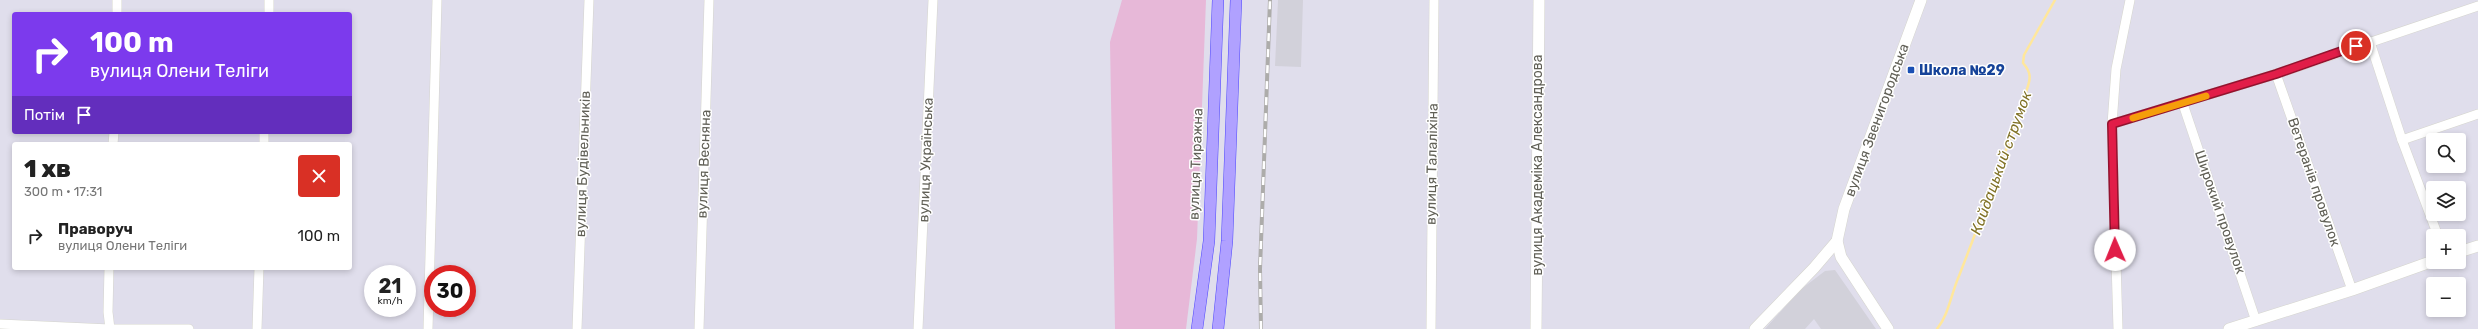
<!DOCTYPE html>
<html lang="uk">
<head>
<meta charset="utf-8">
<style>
  body { margin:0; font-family:Rubik,sans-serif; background:#f2f2f2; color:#222; height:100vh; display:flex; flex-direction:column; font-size:15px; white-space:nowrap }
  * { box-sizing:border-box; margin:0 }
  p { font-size:13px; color:#767676 }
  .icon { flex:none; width:22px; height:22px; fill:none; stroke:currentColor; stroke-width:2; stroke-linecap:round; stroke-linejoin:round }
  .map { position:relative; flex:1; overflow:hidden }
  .panel { position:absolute; left:12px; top:142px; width:340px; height:128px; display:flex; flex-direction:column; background:#fff; border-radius:4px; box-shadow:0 2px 6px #0003 }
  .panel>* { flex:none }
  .top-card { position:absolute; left:12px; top:12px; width:340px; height:122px; border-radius:4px; box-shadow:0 2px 6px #0003; background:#7c3aed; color:#fff; overflow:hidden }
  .tools { position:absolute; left:2426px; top:133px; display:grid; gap:8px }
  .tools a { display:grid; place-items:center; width:40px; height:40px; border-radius:4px; background:#fff; box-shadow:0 2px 6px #0003; font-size:20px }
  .speed { position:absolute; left:364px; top:265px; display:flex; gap:8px; font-size:20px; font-weight:700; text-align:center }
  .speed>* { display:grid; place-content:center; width:52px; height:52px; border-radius:50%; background:#fff; box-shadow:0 2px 6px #0003; line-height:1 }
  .speed small { font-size:10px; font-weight:400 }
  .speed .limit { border:6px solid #d22; background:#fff; color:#111 }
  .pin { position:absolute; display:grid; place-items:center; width:34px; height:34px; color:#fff; margin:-17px; border:2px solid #fff; border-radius:50%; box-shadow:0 1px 4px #0007 }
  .me { position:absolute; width:44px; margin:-22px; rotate:359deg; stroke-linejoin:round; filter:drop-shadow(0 0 3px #0008) }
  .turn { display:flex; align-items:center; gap:14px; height:84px; padding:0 12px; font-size:18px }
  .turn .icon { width:52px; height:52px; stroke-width:2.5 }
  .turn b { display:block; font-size:28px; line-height:34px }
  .then { display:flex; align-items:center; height:38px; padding:0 12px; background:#0003; gap:8px; font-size:15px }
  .round { display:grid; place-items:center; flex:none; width:42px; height:42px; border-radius:4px; background:#f2f2f2 }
  .headline { display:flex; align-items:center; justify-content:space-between; height:68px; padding:0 12px }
  h1 { font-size:24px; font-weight:800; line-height:30px }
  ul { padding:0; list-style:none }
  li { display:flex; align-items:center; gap:12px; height:52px; padding:0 12px }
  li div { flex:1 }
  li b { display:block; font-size:15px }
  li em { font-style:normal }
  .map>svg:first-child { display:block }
</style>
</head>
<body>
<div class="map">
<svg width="2478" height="329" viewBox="0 0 2478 329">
  <rect width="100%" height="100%" fill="#e0deec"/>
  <g fill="#d2d1da">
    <polygon points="1278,0 1303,0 1301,67 1275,66"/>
    <polygon points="1835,270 1876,329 1821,329 1814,319 1805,329 1765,329 1800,290 1825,271"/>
  </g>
  <polygon fill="#e7b8d8" points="1122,0 1206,0 1197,239 1186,329 1115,329 1110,42"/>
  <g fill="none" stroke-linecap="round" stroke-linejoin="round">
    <path stroke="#ffe79c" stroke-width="2.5" d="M1937,329C1949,314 1951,294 1959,276C1983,214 2006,153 2027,89C2031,78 2031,72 2023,63L2024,55L2055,0"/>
    <g stroke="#d5d5cd" stroke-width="10">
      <g id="minor">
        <polyline points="117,14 117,0"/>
        <polyline points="269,14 269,0"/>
        <polyline points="2370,42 2402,140 2438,236"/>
        <polyline points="2276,74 2352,290"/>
        <polyline points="2183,104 2256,321"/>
        <polyline points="2112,124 2276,74 2478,6"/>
        <polyline points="2402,140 2478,114"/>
        <polyline points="113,144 114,132"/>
        <polyline points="264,144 264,132"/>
        <polyline points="109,268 108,312 110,329"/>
        <polyline points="0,324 110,329 189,329"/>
        <polyline points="257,329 259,268"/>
        <polyline points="428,329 437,0"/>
        <polyline points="577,329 589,0"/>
        <polyline points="699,329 709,0"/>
        <polyline points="918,329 933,0"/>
        <polyline points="1431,329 1434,0"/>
        <polyline points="2118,329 2112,124 2116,69 2130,0"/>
      </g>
    </g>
    <g stroke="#d5d5cd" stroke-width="12">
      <g id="tertiary">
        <polyline points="1837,241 1841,257 1888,329"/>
        <polyline points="2459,252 2478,246"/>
        <polyline points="1536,329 1539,0"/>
        <polyline points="1755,329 1814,268 1837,241 1844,209 1921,0"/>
        <polyline points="2229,329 2352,290 2433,261"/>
      </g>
    </g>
    <g stroke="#4e47fd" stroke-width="12">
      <g id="primary">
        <polyline points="1197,329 1209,241 1218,0"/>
        <polyline points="1218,329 1227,241 1236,0"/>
      </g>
    </g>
    <use href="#minor" stroke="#fff" stroke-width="9"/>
    <use href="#tertiary" stroke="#fff" stroke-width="11"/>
    <use href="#primary" stroke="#b0a1ff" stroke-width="11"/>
    <g stroke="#adacaa" stroke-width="4">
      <polyline id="rail" points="1261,329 1260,269 1270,0"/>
    </g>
    <use href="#rail" stroke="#fff" stroke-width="2.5" stroke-dasharray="8" stroke-linecap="butt"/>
  </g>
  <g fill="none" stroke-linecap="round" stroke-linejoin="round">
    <g stroke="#92132f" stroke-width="10">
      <polyline id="route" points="2115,250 2112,124 2276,74 2356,46"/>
    </g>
    <use href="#route" stroke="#e11d48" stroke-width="7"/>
    <polyline stroke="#f59e0b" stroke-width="7" points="2133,118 2206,96"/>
  </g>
  <rect fill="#1a4fb4" stroke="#fff" stroke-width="1.5" x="1907" y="66" width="8" height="8" rx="2"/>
  <g text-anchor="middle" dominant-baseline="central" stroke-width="3" stroke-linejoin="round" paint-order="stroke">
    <g font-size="14" font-weight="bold" fill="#164399" stroke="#fff" text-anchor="start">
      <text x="1919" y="70">Школа №29</text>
    </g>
    <g font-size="14" fill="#616057" stroke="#fff">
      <text transform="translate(1877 120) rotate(-70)">вулиця Звенигородська</text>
      <text transform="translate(926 160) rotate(-88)">вулиця Українська</text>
      <text transform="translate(583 164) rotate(-88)">вулиця Будівельників</text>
      <text transform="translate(704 164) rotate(-88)">вулиця Весняна</text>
      <text transform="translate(1196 164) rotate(-88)">вулиця Тиражна</text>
      <text transform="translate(1432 164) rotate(-89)">вулиця Талаліхіна</text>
      <text transform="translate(1537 165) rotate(-90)">вулиця Академіка Александрова</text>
      <text transform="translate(2314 182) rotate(71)">Ветеранів провулок</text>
      <text transform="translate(2220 212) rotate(71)">Широкий провулок</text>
    </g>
    <g font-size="15" font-style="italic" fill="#817227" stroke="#fff">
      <text transform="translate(2001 163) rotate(-70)">Кайдацький струмок</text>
    </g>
  </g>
</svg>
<div class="tools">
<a><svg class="icon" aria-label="search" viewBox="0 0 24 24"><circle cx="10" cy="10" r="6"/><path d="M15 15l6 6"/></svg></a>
<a><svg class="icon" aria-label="layers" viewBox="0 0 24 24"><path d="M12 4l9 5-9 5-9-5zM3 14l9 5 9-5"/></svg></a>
<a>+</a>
<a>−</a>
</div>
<div class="speed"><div>21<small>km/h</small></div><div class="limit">30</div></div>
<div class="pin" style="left:2356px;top:46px;background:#d93025"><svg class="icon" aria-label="arrive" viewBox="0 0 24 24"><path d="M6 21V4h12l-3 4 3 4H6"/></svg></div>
<svg class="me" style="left:2115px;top:250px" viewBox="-20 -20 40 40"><circle r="19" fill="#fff"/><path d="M0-13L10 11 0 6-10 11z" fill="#e11d48"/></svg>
<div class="top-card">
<div class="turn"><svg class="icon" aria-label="right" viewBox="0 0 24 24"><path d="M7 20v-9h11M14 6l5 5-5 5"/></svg><div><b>100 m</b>вулиця Олени Теліги</div></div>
<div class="then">Потім<svg class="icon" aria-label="arrive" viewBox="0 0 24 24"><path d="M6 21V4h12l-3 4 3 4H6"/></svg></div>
</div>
<section class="panel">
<div class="headline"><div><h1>1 хв</h1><p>300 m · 17:31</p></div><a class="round" style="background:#d93025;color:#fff"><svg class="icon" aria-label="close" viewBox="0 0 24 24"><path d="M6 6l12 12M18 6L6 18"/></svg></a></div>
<ul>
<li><svg class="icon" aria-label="right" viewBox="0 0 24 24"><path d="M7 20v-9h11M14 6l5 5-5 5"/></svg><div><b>Праворуч</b><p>вулиця Олени Теліги</p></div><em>100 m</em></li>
</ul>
</section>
</div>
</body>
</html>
